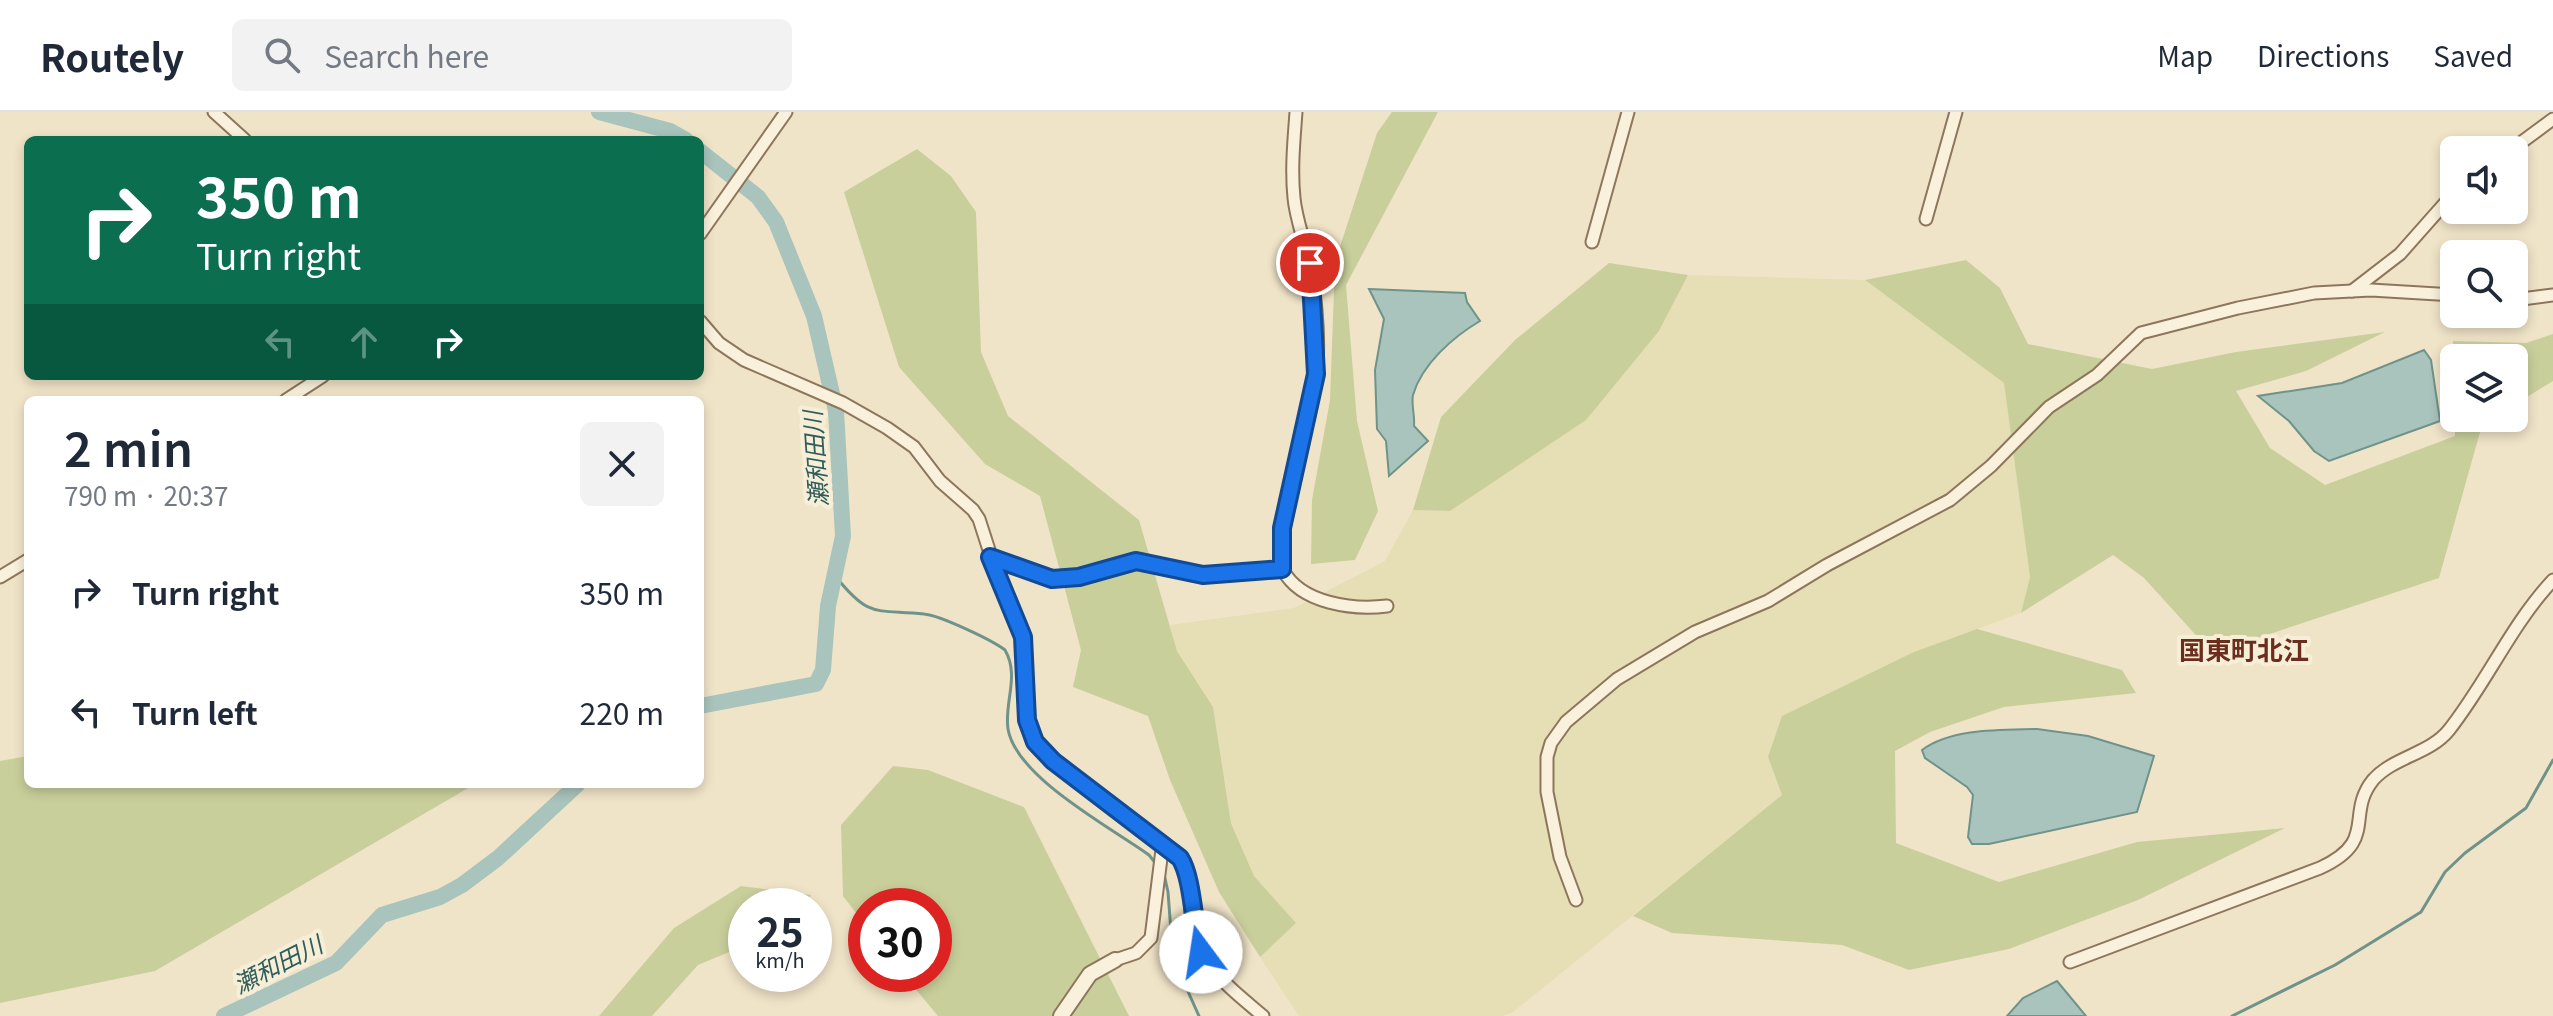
<!DOCTYPE html>
<html lang="en">
<head>
<meta charset="utf-8">
<style>
  body { margin:0; font-family:Georgia,"Noto Sans JP",serif; background:#f2f2f3; color:#1f2937; height:100vh; display:flex; flex-direction:column; font-size:30px; white-space:nowrap }
  * { box-sizing:border-box; margin:0 }
  p { font-size:26px; color:#747a83 }
  .icon { flex:none; width:44px; height:44px; fill:none; stroke:currentColor; stroke-width:2; stroke-linecap:round; stroke-linejoin:round }
  .map { position:relative; flex:1; overflow:hidden }
  .details { position:absolute; left:24px; top:284px; width:680px; height:392px; display:flex; flex-direction:column; background:#fff; border-radius:12px; box-shadow:0 4px 12px #0003 }
  .details>* { flex:none }
  .guide { position:absolute; left:24px; top:24px; width:680px; height:244px; border-radius:12px; box-shadow:0 4px 12px #0003; background:#0b6e4f; color:#fff; overflow:hidden }
  .buttons { position:absolute; left:2440px; top:24px; display:grid; gap:16px }
  .buttons a { display:grid; place-items:center; width:88px; height:88px; border-radius:12px; background:#fff; box-shadow:0 4px 12px #0003; font-size:40px }
  .speed { position:absolute; left:728px; top:776px; display:flex; gap:16px; font-size:40px; font-weight:700; text-align:center }
  .speed>* { display:grid; place-content:center; width:104px; height:104px; border-radius:50%; background:#fff; box-shadow:0 4px 12px #0003; line-height:1 }
  .speed small { font-size:20px; font-weight:400 }
  .speed .limit { border:12px solid #d22; background:#fff; color:#111 }
  .pin { position:absolute; display:grid; place-items:center; width:68px; height:68px; color:#fff; margin:-34px; border:4px solid #fff; border-radius:50%; box-shadow:0 2px 8px #0007 }
  .me { position:absolute; width:88px; margin:-44px; rotate:346deg; stroke-linejoin:round; filter:drop-shadow(0 0 6px #0008) }
  .turn { display:flex; align-items:center; gap:28px; height:168px; padding:0 40px; font-size:36px }
  .turn .icon { width:104px; height:104px; stroke-width:2.5 }
  .turn b { display:block; font-size:56px; line-height:68px }
  .lanes { display:flex; align-items:center; height:76px; padding:0 40px; background:#0003; justify-content:center; gap:40px; direction:ltr }
  .lanes .off { opacity:.35 }
  .round { display:grid; place-items:center; flex:none; width:84px; height:84px; border-radius:12px; background:#f2f2f3 }
  .head { display:flex; align-items:center; justify-content:space-between; height:136px; padding:0 40px }
  h1 { font-size:48px; font-weight:600; line-height:60px }
  ul { padding:0; list-style:none }
  li { display:flex; align-items:center; gap:24px; height:120px; padding:0 40px }
  li div { flex:1 }
  li b { display:block; font-size:30px }
  li em { font-style:normal }
  header { display:flex; align-items:center; gap:48px; box-sizing:border-box; height:112px; padding:0 40px; background:#fff; border-bottom:2px solid #e0e1e3 }
  header strong { font-size:38px }
  nav { display:flex; gap:44px; margin-inline-start:auto; font-size:28px }
  .search { width:560px; height:72px; background:#f2f2f3; display:flex; align-items:center; gap:20px; box-sizing:border-box; padding:0 28px; border-radius:12px; color:#747a83; font-size:30px }
  .map>svg:first-child { display:block }
</style>
</head>
<body>
<header>
<strong>Routely</strong>
<div class="search"><svg class="icon" aria-label="search" viewBox="0 0 24 24"><circle cx="10" cy="10" r="6"/><path d="M15 15l6 6"/></svg>Search here</div>
<nav><a>Map</a><a>Directions</a><a>Saved</a></nav>
</header>
<div class="map">
<svg width="2553" height="904" viewBox="0 0 2553 904">
  <rect width="100%" height="100%" fill="#f0e4c8"/>
  <polygon fill="#e6deb5" points="1688,163 1865,168 2004,271 2030,465 2021,501 1914,540 1768,645 1782,683 1513,900 1503,904 1299,904 1260,845 1295,811 1254,764 1231,710 1213,595 1177,539 1170,513 1294,496 1385,449 1413,398 1451,399 1659,219"/>
  <g fill="#c9cf9b">
    <polygon points="1392,0 1438,0 1346,173 1357,309 1378,399 1355,448 1311,452 1312,388 1330,288 1335,150 1377,21"/>
    <polygon points="917,37 951,64 976,100 981,240 1008,304 1139,408 1177,539 1213,595 1231,711 1254,764 1296,811 1260,845 1219,780 1170,668 1148,604 1073,575 1081,538 1040,384 985,352 899,255 844,80"/>
    <polygon points="1966,148 2000,176 2028,232 2152,257 2236,240 2385,220 2306,259 2236,279 2270,336 2325,373 2455,324 2455,306 2493,306 2482,313 2439,466 2212,541 2144,466 2113,443 2021,501 2030,465 2004,271 1865,168"/>
    <polygon points="1609,151 1688,163 1659,219 1586,308 1450,399 1413,398 1441,305 1515,228"/>
    <polygon points="2553,222 2553,269 2514,293 2514,246 2454,246 2454,261 2453,229 2526,231"/>
    <polygon points="1977,517 2122,558 2136,581 2004,595 1930,620 1895,639 1896,731 1999,770 2137,730 2285,716 2138,788 2009,837 1909,858 1842,833 1672,821 1633,804 1782,683 1768,645 1782,604 1914,540"/>
    <polygon points="28,644 28,672 475,672 155,859 0,891 0,649"/>
    <polygon points="893,654 928,658 1024,695 1129,904 938,904 903,862 934,862 934,794 866,794 866,814 843,784 841,713"/>
    <polygon points="741,774 811,783 805,794 746,794 746,833 698,853 652,904 599,904 674,816"/>
  </g>
  <g fill="#a9c4bc" stroke="#6f938a" stroke-width="2">
    <path d="M1369,177L1465,181L1467,190L1480,209C1453,225 1422,252 1413,283C1411,292 1415,303 1414,314L1428,329L1389,364L1386,329L1377,317L1375,258L1384,207Z"/>
    <polygon points="2424,238 2431,248 2440,309 2329,349 2314,339 2289,309 2258,284 2342,271"/>
    <path d="M2037,617L2088,624L2154,644L2137,700L1989,732H1972L1968,725L1973,683L1967,675L1925,646L1922,638C1952,616 2001,618 2037,617Z"/>
    <polygon points="2057,869 2086,904 2007,904 2023,886"/>
  </g>
  <g fill="none" stroke-linecap="round" stroke-linejoin="round">
    <g stroke="#6f938a" stroke-width="3">
      <path d="M836,465C870,507 875,497 924,502C939,503 992,528 1005,538C1020,564 1004,590 1008,617C1016,665 1110,715 1149,743L1157,753"/>
      <polyline points="1164,762 1168,780 1173,846 1199,904"/>
      <polyline points="2232,904 2335,853 2421,800 2445,760 2465,741 2526,696 2553,648"/>
    </g>
    <g stroke="#a9c4bc" stroke-width="16">
      <polyline points="599,0 670,19 686,28"/>
      <polyline points="700,39 758,85 776,110 814,204 836,299 843,424 828,494 823,558 816,572 700,594"/>
      <polyline points="224,904 336,851 382,803 440,785 462,773 498,746 578,672"/>
    </g>
    <g stroke="#8d765c" stroke-width="15">
      <g id="minor">
        <polyline points="214,0 245,28"/>
        <path d="M1296,0C1294,28 1291,57 1294,86C1296,108 1305,129 1309,151C1317,186 1321,243 1314,279C1308,314 1267,431 1283,458C1301,492 1354,498 1387,494"/>
        <polyline points="2511,38 2553,7"/>
        <polyline points="1926,107 1956,0"/>
        <polyline points="700,122 786,0"/>
        <polyline points="1592,130 1628,0"/>
        <polyline points="2352,179 2400,142 2454,81"/>
        <polyline points="2514,188 2553,183"/>
        <path d="M700,209L719,231L744,248L843,291L887,316L914,335L940,369L973,398L979,407L999,469L1023,525L1029,618L1038,635L1053,649L1180,746C1191,762 1189,782 1191,800C1199,854 1224,871 1263,904"/>
        <polyline points="286,288 323,264"/>
        <polyline points="990,445 1052,467 1079,465 1136,449 1203,463 1282,457"/>
        <polyline points="0,465 28,448"/>
        <polyline points="1576,788 1560,745 1547,680 1547,645 1551,631 1566,610 1617,567 1695,520 1768,489 1827,453 1950,388 1991,354 2049,295 2097,263 2141,221 2238,196 2314,181 2371,178 2454,183"/>
        <polyline points="1115,848 1136,841 1151,826 1163,730"/>
        <path d="M2070,850L2320,756C2379,729 2345,703 2373,668C2393,645 2430,642 2449,618C2487,570 2511,513 2553,468"/>
      </g>
    </g>
    <g stroke="#8d765c" stroke-width="18">
      <polyline id="tertiary" points="1061,904 1090,862 1115,848"/>
    </g>
    <use href="#minor" stroke="#faf1dc" stroke-width="11"/>
    <use href="#tertiary" stroke="#faf1dc" stroke-width="14"/>
  </g>
  <g fill="none" stroke-linecap="round" stroke-linejoin="round">
    <g stroke="#114b97" stroke-width="20">
      <path id="route" d="M1201,840C1193,814 1193,766 1180,746L1053,649L1035,630L1027,608L1023,525L990,445L1052,467L1079,465L1136,449L1203,463L1282,457V416L1316,262L1310,151"/>
    </g>
    <use href="#route" stroke="#1a73e8" stroke-width="14"/>
  </g>
  <g text-anchor="middle" dominant-baseline="central" stroke-width="8" stroke-linejoin="round" paint-order="stroke">
    <g font-size="24" font-style="italic" fill="#2f5d5a" stroke="#f7eed8">
      <text transform="translate(814 347) rotate(-94)">瀬和田川</text>
      <text transform="translate(277 851) rotate(-27)">瀬和田川</text>
    </g>
    <g font-size="26" font-weight="bold" fill="#6b2e1e" stroke="#f7eed8">
      <text x="2244" y="536">国東町北江</text>
    </g>
  </g>
</svg>
<div class="buttons">
<a><svg class="icon" aria-label="sound" viewBox="0 0 24 24"><path d="M4 9h4l5-4v14l-5-4H4zM17 9q2 3 0 6"/></svg></a>
<a><svg class="icon" aria-label="search" viewBox="0 0 24 24"><circle cx="10" cy="10" r="6"/><path d="M15 15l6 6"/></svg></a>
<a><svg class="icon" aria-label="layers" viewBox="0 0 24 24"><path d="M12 4l9 5-9 5-9-5zM3 14l9 5 9-5"/></svg></a>
</div>
<div class="speed"><div>25<small>km/h</small></div><div class="limit">30</div></div>
<div class="pin" style="left:1310px;top:151px;background:#d93025"><svg class="icon" aria-label="arrive" viewBox="0 0 24 24"><path d="M6 21V4h12l-3 4 3 4H6"/></svg></div>
<svg class="me" style="left:1201px;top:840px" viewBox="-20 -20 40 40"><circle r="19" fill="#fff"/><path d="M0-13L10 11 0 6-10 11z" fill="#1a73e8"/></svg>
<div class="guide">
<div class="turn"><svg class="icon" aria-label="right" viewBox="0 0 24 24"><path d="M7 20v-9h11M14 6l5 5-5 5"/></svg><div><b>350 m</b>Turn right</div></div>
<div class="lanes"><svg class="icon off" aria-label="left" viewBox="0 0 24 24"><path d="M17 20v-9H6M10 6l-5 5 5 5"/></svg><svg class="icon off" aria-label="ahead" viewBox="0 0 24 24"><path d="M12 20V5M6 11l6-6 6 6"/></svg><svg class="icon" aria-label="right" viewBox="0 0 24 24"><path d="M7 20v-9h11M14 6l5 5-5 5"/></svg></div>
</div>
<section class="details">
<div class="head"><div><h1>2 min</h1><p>790 m · 20:37</p></div><a class="round"><svg class="icon" aria-label="close" viewBox="0 0 24 24"><path d="M6 6l12 12M18 6L6 18"/></svg></a></div>
<ul>
<li><svg class="icon" aria-label="right" viewBox="0 0 24 24"><path d="M7 20v-9h11M14 6l5 5-5 5"/></svg><div><b>Turn right</b></div><em>350 m</em></li>
<li><svg class="icon" aria-label="left" viewBox="0 0 24 24"><path d="M17 20v-9H6M10 6l-5 5 5 5"/></svg><div><b>Turn left</b></div><em>220 m</em></li>
</ul>
</section>
</div>
</body>
</html>
